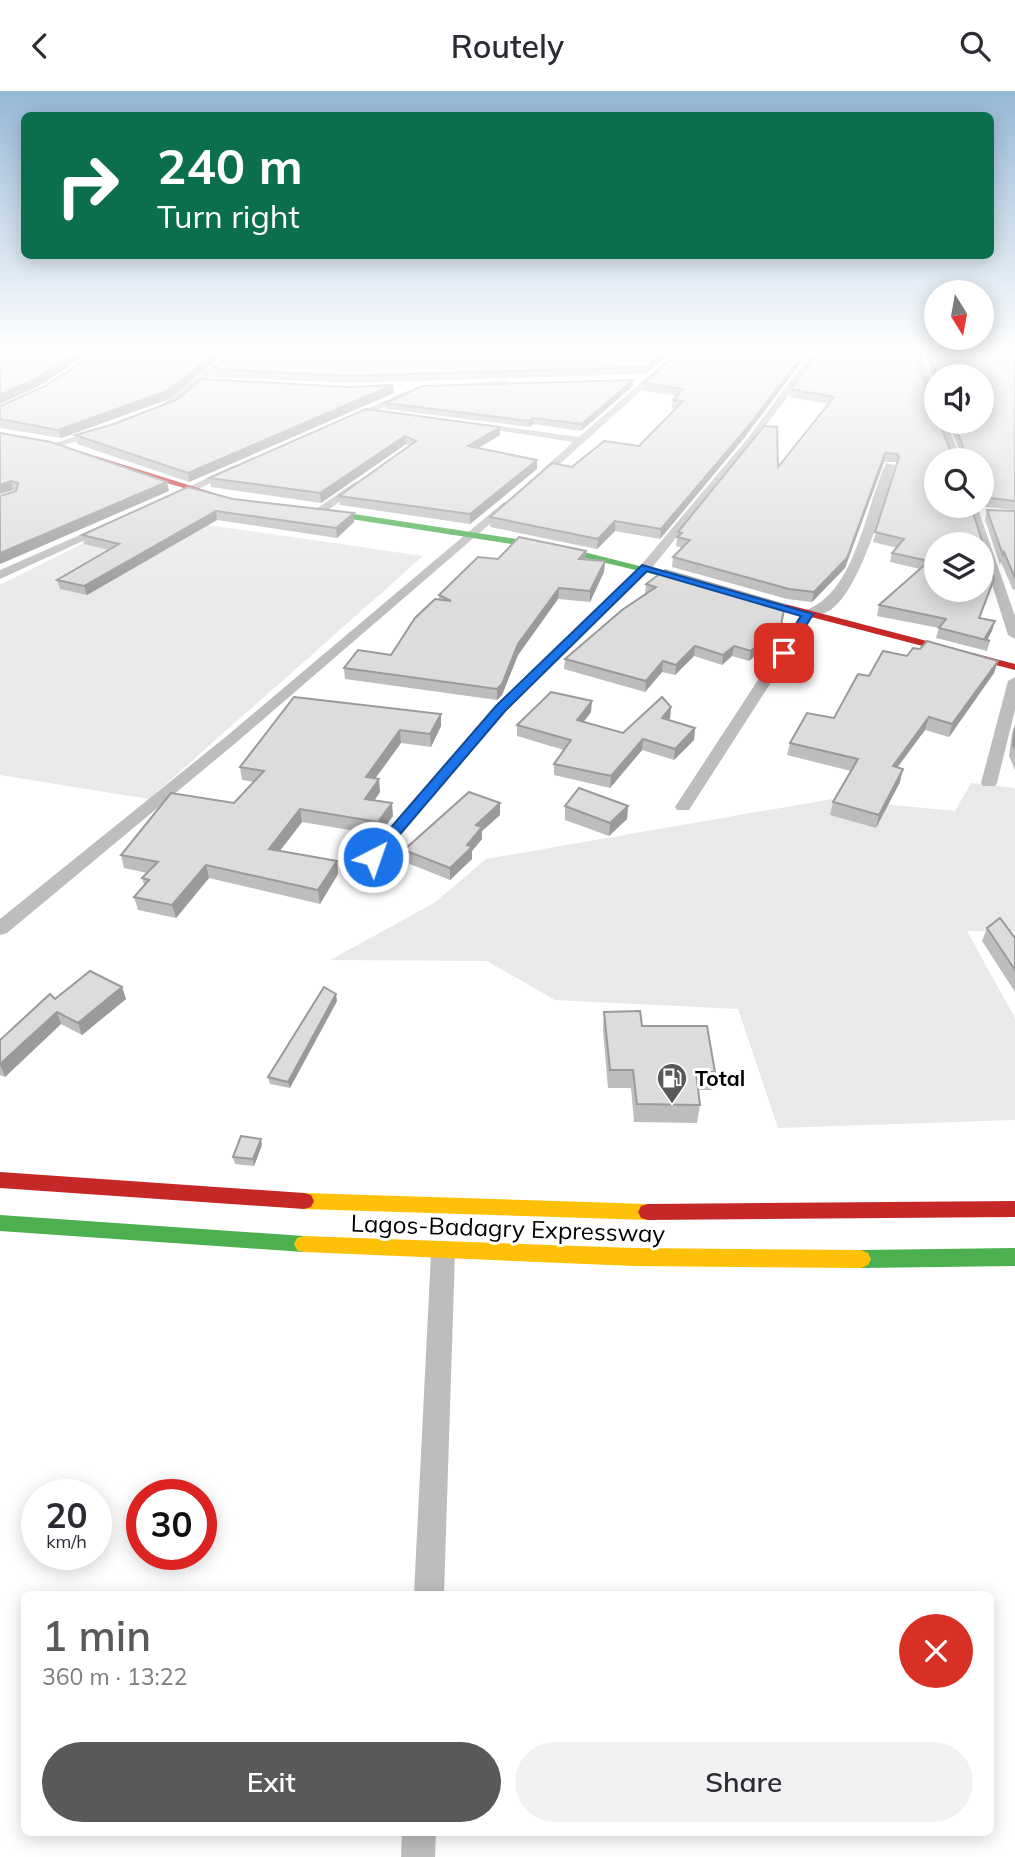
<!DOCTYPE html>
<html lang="en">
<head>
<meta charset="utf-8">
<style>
  body { margin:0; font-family:Mulish,sans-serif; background:#f2f2f3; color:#2b2b33; height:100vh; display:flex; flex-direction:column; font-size:26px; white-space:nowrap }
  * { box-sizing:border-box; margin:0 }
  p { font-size:23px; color:#7c7c81 }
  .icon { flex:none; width:38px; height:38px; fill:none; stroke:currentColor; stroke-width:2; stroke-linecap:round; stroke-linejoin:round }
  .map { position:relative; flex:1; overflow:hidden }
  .drawer { position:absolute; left:21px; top:1500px; width:973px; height:245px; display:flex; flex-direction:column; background:#fff; border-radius:10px; box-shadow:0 4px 18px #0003 }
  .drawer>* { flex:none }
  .banner { position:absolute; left:21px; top:21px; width:973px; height:147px; border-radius:10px; box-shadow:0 4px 18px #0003; background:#0b6e4f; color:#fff; overflow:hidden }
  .needle { width:46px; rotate:169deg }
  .tools { position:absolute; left:924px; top:189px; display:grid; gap:14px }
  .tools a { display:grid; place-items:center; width:70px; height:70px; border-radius:50%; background:#fff; box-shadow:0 4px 18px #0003; font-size:35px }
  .speed { position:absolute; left:21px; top:1388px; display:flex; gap:14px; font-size:35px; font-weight:700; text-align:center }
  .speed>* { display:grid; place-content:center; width:91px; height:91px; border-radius:50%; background:#fff; box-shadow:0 4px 18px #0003; line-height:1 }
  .speed small { font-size:18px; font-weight:400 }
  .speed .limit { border:10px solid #d22; background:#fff; color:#111 }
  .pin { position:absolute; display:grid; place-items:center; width:60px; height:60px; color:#fff; margin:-30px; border-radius:14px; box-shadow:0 4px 10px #0006 }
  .me { position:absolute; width:77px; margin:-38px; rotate:41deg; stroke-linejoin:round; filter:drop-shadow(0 0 5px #0008) }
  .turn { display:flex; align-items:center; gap:24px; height:147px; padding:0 21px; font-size:32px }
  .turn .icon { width:91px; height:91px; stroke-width:2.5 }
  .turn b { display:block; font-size:49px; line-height:60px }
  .round { display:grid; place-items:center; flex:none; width:74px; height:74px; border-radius:37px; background:#f2f2f3 }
  .head { display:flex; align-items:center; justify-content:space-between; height:119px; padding:0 21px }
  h1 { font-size:42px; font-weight:600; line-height:52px; color:#595959 }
  .button { display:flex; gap:14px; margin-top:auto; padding:14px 21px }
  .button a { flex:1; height:80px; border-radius:42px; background:#595959; color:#fff; font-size:28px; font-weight:600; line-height:80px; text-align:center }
  .button a+a { background:#f2f2f3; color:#2b2b33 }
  header { display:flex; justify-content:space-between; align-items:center; height:91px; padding:0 21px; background:#fff; font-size:32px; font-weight:600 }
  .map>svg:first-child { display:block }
</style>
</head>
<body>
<header><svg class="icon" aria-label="back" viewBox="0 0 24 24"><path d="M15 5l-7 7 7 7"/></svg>Routely<svg class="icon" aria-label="search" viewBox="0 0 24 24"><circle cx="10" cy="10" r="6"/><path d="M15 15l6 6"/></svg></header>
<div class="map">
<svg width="1015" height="1766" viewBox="0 0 1015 1766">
  <rect width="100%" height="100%" fill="#fff"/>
  <g fill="#e9e9e9">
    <polygon points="139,424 423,465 149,708 0,684 0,494"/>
    <polygon points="971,692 1015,697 1015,840 967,840 1015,927 1015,1029 778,1037 738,918 555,909 487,870 330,869 434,812 486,768 832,708 955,720"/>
  </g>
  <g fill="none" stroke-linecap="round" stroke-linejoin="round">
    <g fill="#bdbdbd" fill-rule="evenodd">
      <polygon points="231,260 240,260 176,314 160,319 160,315"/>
      <polygon points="677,260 685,260 540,391 531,389 573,351 471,335 476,332 579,346"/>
      <polygon points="813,260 821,260 753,352 650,479 506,620 379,770 367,770 364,766 367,762 496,614 642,473 747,348"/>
      <polygon points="913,260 921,260 936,304 936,320 931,317"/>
      <polygon points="507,289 510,294 447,298 443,295"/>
      <polygon points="409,299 412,304 353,330 345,328"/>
      <polygon points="936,331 946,331 961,369 951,369"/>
      <polygon points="99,338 102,343 57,356 52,353"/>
      <path d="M886,372L895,374C884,411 862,493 833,517C827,522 819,524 813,526L689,719H677L675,716L803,520C856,504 865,416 886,372Z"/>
      <polygon points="233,375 238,378 237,380 178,407 169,405"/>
      <polygon points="355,391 364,393 324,422 316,422 316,418"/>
      <polygon points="504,411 513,413 238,650 7,842 0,844 0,828 228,644"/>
      <polygon points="967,415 977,415 1015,525 1015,548 1008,544 982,462 982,453 979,453"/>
      <polygon points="105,433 109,434 109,438 0,488 0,479"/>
      <polygon points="1015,586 1015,619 997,692 995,695 983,695 981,692 1008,590"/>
      <polygon points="443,1152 452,1155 455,1162 444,1503 414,1503 431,1162 434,1155"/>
      <polygon points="402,1741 436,1741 435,1766 401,1766"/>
    </g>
    <g fill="#4caf50" fill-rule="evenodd">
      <polygon points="315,417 556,454 703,491 698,494 556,460 312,422 312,418"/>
      <polygon points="0,1124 304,1145 311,1147 314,1153 311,1159 304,1161 0,1140"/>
      <polygon points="1015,1157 1015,1175 861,1177 854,1174 851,1168 854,1162 861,1159"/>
    </g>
    <g fill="#ffc107" fill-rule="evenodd">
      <polygon points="304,1102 648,1113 655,1115 658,1121 655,1127 648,1129 304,1118 297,1116 294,1110 297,1104"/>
      <polygon points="304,1145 634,1157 861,1159 868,1162 871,1168 868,1174 861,1177 634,1175 304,1161 297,1159 294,1153 297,1147"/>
    </g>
    <g fill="#c62828" fill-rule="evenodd">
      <polygon points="0,341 60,354 227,406 220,408 55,358 0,345"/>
      <polygon points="750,504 1015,573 1015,579 746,509 746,505"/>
      <polygon points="0,1081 304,1102 311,1104 314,1110 311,1116 304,1118 0,1097"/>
      <polygon points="1015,1110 1015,1126 648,1129 641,1127 638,1121 641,1115 648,1113"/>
    </g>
  </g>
  <g fill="#bdbdbd">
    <polygon points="673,260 645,283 349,292 214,286 213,278"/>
    <polygon points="682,260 745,346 660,448 615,440 597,458 490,436 490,426 572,376 639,355 676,318 672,317 673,309 677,305 643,300 644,292"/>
    <polygon points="820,260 936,331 951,361 960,362 949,331 982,331 982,285 936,285 936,297 924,260 1015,260 1015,419 977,415 982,415 982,369 936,369 991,498 980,527 992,540 987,549 990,550 987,560 936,547 939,537 877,525 879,514 920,478 890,471 892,462 897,457 873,451 897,374 896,371 884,371 845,477 812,511 787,508 672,476 673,466 682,457 676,455 678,441 778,376 828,313 790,306 791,298"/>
    <polygon points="393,294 394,302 189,391 77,353 75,344"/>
    <polygon points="633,295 581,340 533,333 529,336 386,318 385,312"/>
    <polygon points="169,308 61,347 0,337 0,315"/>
    <polygon points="366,318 500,336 500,344 479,357 537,378 470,433 340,414 339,405 409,355 406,353 321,412 211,396 209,387"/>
    <polygon points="0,342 169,400 0,473 0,405 16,400 13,399 0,403"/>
    <polygon points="233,408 354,422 354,431 337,447 217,429 87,504 60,498 57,489 109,459 84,453 82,444"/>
    <polygon points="987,419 1015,420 1015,498 1013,499 1001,471 1000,474 985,429"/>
    <polygon points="498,468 586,468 605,470 604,481 590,511 558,508 518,564 502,604 497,609 345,588 344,577 391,564 439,508 439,504"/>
    <polygon points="646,493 783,525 779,544 749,570 732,565 722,574 694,565 675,584 662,581 645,601 564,578 565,568 645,503"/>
    <polygon points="920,558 998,570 994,582 949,646 925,639 898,676 900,691 876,737 830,724 833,711 851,680 787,664 790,652 834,627 869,585"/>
    <polygon points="294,606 441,635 431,656 401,652 375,687 380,701 375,709 393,725 379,744 302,731 280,760 337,770 338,783 320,813 209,787 176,827 138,819 134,806 144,794 142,787 147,782 124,777 121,764 234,712 254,691 242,689 240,676"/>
    <polygon points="671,616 670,627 668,629 695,637 694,649 674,669 642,659 610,697 554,684 554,673 564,659 517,645 517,634 591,621 584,631 623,642"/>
    <polygon points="1015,633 1015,679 1009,665 1012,642"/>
    <polygon points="565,715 628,715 627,728 609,745 565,729"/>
    <polygon points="500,724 482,740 482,748 472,760 472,768 450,789 405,771 404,759"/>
    <polygon points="987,837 1015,847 1015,901 982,850"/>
    <polygon points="122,896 126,908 82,944 61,933 5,986 0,984 0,949 55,908"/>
    <polygon points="337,910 290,997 270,993 268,986"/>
    <polygon points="604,921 642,935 715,981 712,999 698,999 700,1014 697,1032 634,1031 631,997 608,997 603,939"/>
    <polygon points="262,1054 254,1075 235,1073 233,1066"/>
  </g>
  <g fill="#9a9a9a">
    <polygon points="79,260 93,260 39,295 0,313 0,304"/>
    <polygon points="218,260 228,260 169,308 61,347 58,339"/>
    <polygon points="665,260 673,260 645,283 646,276"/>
    <polygon points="806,260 810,260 745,346 660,448 661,438"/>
    <polygon points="633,289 633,295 581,340 582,333"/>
    <polygon points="393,294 394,302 189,391 188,382"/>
    <polygon points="533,327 533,333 529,336 529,330"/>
    <polygon points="500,336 500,344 468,363 468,355"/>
    <polygon points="405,345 406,353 321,412 320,402"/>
    <polygon points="885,362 884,371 845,477 812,511 814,501"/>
    <polygon points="537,369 537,378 470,433 470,423"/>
    <polygon points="11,390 13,399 0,403 0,394"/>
    <polygon points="167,391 169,400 0,473 0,462"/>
    <polygon points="216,420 217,429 87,504 84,495"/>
    <polygon points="354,422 354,431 337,447 336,437"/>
    <polygon points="615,430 615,440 597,458 598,448"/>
    <polygon points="586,460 585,471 579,468"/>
    <polygon points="605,470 604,481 590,511 590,500"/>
    <polygon points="559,497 558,508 518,564 502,604 497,609 497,598 518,553"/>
    <polygon points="785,514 779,544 749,570 751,560"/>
    <polygon points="995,530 992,540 987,549 984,548"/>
    <polygon points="695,555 694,565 675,584 676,574"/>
    <polygon points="734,555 732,565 722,574 723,564"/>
    <polygon points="663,570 662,581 645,601 646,590"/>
    <polygon points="998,570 994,582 949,646 952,633"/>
    <polygon points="592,610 591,621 576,640 577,629"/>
    <polygon points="671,616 670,627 660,638 662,627"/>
    <polygon points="441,623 441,635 431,656 430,643"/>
    <polygon points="929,626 925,639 889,687 893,675"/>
    <polygon points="695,637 694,649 674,669 675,658"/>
    <polygon points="400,639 401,652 367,699 366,686"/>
    <polygon points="643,648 642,659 610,697 611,685"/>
    <polygon points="903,678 900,691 876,737 879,724"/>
    <polygon points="379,688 380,701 366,721 365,708"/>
    <polygon points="392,712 393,725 379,744 378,731"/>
    <polygon points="500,712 500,724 482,740 482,748 472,760 472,768 450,789 450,777 467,754 476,734"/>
    <polygon points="628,715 627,728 609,745 610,732"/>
    <polygon points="300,718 302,731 271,771 269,758"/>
    <polygon points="337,770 338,783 320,813 318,799"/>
    <polygon points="206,774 209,787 176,827 172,814"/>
    <polygon points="122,896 126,908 82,944 78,932"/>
    <polygon points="336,903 337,910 290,997 288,991"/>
    <polygon points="57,921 61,933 5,986 0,973"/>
    <polygon points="261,1048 262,1054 254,1075 253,1068"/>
  </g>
  <g fill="#dcdcdc" stroke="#9a9a9a" stroke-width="2" fill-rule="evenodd">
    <polygon points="0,260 79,260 37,287 0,304"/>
    <polygon points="99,260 218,260 167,300 58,339 0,328 0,315 45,295"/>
    <polygon points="234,260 665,260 646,276 348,285 213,278"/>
    <polygon points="682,260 806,260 746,338 661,438 615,430 598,448 490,426 552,372 572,376 604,350 639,355 683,310 673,309 683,298 644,292"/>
    <path d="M820,260H914L930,310L936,312V331H939L951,361L965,362L954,331H982V285H937L928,260H1015V410L982,406V369H936V415H971L994,488L979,527L995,530L985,547L990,550L939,537L946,528L879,514L929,470L892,462L904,448L875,441L899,366L897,363L885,362L847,467L814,501L789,498L673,466L690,449L677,446L682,442L678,441L764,335L777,336L778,376L834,306L791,298ZM936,453H982V499H936Z"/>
    <polygon points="202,288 348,296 393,294 188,382 75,344 111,334 176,309"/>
    <polygon points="633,289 582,333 533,327 529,330 385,312 423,295"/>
    <polygon points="366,318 500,336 468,355 537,369 470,423 339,405 416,350 405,345 320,402 209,387"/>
    <polygon points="0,342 51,351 167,391 0,462 0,405 16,400 18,392 11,390 0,394"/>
    <polygon points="188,396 233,408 354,422 336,437 216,420 84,495 57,489 119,453 82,444"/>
    <polygon points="987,419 1015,420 1015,487 1004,461 1003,464"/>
    <polygon points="519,446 586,460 579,468 605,470 590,500 559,497 518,553 502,593 497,598 344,577 358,559 391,564 415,527 435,508 451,510 439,504 478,466 498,468"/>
    <polygon points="665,479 785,514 781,534 751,560 734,555 723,564 695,555 676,574 663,570 646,590 565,568 622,519 656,496 646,493"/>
    <polygon points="927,550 998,570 952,633 929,626 893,675 903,678 879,724 833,711 858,668 790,652 807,622 834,627 858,583 869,585 883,560 907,565 913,557 920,558"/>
    <polygon points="551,601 592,610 577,629 623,642 662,606 671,616 662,627 695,637 675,658 643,648 611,685 554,673 571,649 517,634"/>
    <polygon points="294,606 441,623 430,643 400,639 366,686 379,688 365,708 392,712 378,731 300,718 269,758 337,770 318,799 206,774 172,814 134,806 149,789 142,787 158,771 121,764 171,702 234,712 264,680 240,676"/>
    <polygon points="1015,637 1015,658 1013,654"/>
    <polygon points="579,697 628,715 610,732 565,715"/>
    <polygon points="469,701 500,712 476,734 482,736 467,754 472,756 450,777 404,759"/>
    <polygon points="1000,827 1015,847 1015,879 987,837"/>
    <polygon points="90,880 122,896 78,932 57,921 0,973 0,949 50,903 55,908"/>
    <polygon points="324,896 336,903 288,991 268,986"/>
    <polygon points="640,920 642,935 707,935 715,981 696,981 700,1014 637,1013 633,979 610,979 604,921"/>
    <polygon points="241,1045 261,1048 253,1068 233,1066"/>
  </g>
  <linearGradient id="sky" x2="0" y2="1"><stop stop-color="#96b7d6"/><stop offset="0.51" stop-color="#fff"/><stop offset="1" stop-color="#fff" stop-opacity="0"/></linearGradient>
  <rect width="1015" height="507" fill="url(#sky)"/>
  <polygon fill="#1a73e8" stroke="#114b97" stroke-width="2" points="642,474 813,523 788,564 780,564 778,562 801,525 647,480 505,620 378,769 368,769 368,763 496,615"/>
  <defs>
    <g id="fuel-pin" transform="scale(1.575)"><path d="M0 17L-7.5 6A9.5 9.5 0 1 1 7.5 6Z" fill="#595959" stroke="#fff"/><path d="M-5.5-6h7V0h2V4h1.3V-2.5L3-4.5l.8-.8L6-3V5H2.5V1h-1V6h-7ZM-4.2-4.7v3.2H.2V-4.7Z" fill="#fff"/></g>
  </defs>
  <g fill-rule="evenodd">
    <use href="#fuel-pin" x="672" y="987"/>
  </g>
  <g text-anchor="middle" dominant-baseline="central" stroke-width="6" stroke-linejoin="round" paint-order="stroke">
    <g font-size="21" font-weight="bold" fill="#000" stroke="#fff" text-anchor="start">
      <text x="695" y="987">Total</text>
    </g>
    <g font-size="24" fill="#000" stroke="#fff">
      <text transform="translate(508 1137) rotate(2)">Lagos-Badagry Expressway</text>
    </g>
  </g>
</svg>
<div class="tools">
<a><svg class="needle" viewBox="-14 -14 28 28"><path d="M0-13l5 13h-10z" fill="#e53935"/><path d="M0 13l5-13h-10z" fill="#7c7c81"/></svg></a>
<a><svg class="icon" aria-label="sound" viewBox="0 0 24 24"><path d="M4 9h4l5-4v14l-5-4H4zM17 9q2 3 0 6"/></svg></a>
<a><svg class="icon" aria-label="search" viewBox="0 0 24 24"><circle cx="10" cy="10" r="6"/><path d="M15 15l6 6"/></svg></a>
<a><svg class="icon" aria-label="layers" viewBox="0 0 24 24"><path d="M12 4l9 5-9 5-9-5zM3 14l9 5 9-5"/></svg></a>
</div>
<div class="speed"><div>20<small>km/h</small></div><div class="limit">30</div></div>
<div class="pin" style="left:784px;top:562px;background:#d93025"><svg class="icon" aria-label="arrive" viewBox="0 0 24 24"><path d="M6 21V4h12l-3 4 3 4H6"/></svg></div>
<svg class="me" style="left:373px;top:766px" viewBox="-20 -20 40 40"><circle r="17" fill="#1a73e8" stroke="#fff" stroke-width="3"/><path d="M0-11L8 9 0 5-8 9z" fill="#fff"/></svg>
<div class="banner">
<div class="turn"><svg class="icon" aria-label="right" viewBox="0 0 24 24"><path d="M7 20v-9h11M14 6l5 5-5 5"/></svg><div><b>240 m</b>Turn right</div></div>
</div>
<section class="drawer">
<div class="head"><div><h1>1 min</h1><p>360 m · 13:22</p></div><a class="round" style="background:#d93025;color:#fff"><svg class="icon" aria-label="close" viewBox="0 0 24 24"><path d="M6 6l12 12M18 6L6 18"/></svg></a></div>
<div class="button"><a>Exit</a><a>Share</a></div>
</section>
</div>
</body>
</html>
